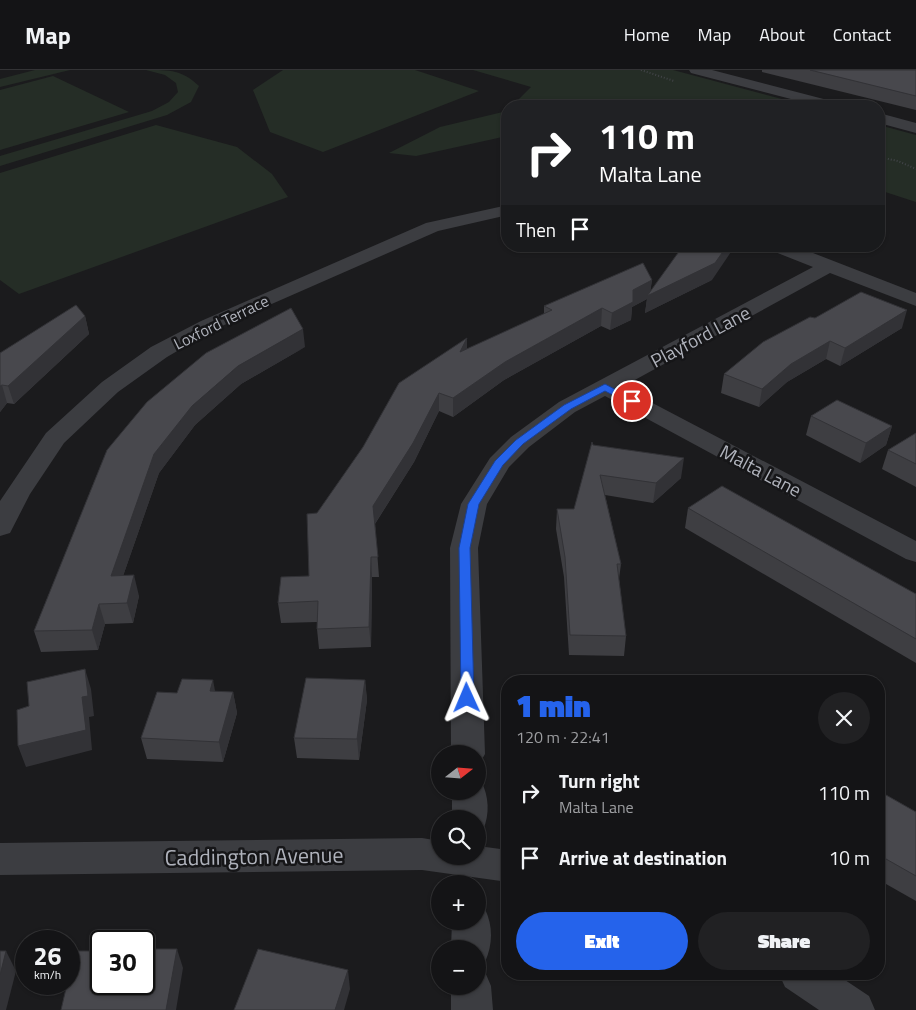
<!DOCTYPE html>
<html lang="en">
<head>
<meta charset="utf-8">
<style>
  body { margin:0; font-family:"Titillium Web",sans-serif; background:#212123; color:#f1f3f6; height:100vh; display:flex; flex-direction:column; font-size:19px; white-space:nowrap }
  * { box-sizing:border-box; margin:0 }
  p { font-size:16px; color:#9d9ea1 }
  .icon { flex:none; width:28px; height:28px; fill:none; stroke:currentColor; stroke-width:2; stroke-linecap:round; stroke-linejoin:round }
  .map { position:relative; flex:1; overflow:hidden }
  .drawer { position:absolute; left:501px; top:605px; width:384px; height:305px; display:flex; flex-direction:column; background:#141416; border-radius:20px; box-shadow:0 1px 4px #0004,0 0 0 1px #333335 }
  .drawer>* { flex:none }
  .hud { position:absolute; left:501px; top:30px; width:384px; height:152px; border-radius:20px; box-shadow:0 1px 4px #0004,0 0 0 1px #333335; background:#202124; color:#fff; overflow:hidden }
  .needle { width:32px; rotate:73deg }
  .buttons { position:absolute; left:431px; top:675px; display:grid; gap:10px }
  .buttons a { display:grid; place-items:center; width:55px; height:55px; border-radius:50%; background:#141416; box-shadow:0 1px 4px #0004,0 0 0 1px #333335; font-size:25px }
  .speed { position:absolute; left:15px; top:860px; display:flex; gap:10px; font-size:25px; font-weight:700; text-align:center }
  .speed>* { display:grid; place-content:center; width:65px; height:65px; border-radius:50%; background:#141416; box-shadow:0 1px 4px #0004,0 0 0 1px #333335; line-height:1 }
  .speed small { font-size:12px; font-weight:400 }
  .speed .limit { border:2px solid #111; border-radius:8px; background:#fff; color:#111 }
  .pin { position:absolute; display:grid; place-items:center; width:42px; height:42px; color:#fff; margin:-21px; border:2px solid #fff; border-radius:50%; box-shadow:0 1px 5px #0007 }
  .me { position:absolute; width:55px; margin:-28px; rotate:359deg; stroke-linejoin:round; filter:drop-shadow(0 0 4px #0008) }
  .turn { display:flex; align-items:center; gap:18px; height:105px; padding:0 15px; font-size:22px }
  .turn .icon { width:65px; height:65px; stroke-width:2.5 }
  .turn b { display:block; font-size:35px; line-height:42px }
  .then { display:flex; align-items:center; height:48px; padding:0 15px; background:#0003; gap:10px; font-size:19px }
  .round { display:grid; place-items:center; flex:none; width:52px; height:52px; border-radius:26px; background:#212123 }
  .summary { display:flex; align-items:center; justify-content:space-between; height:85px; padding:0 15px }
  h1 { font-size:30px; font-weight:800; line-height:38px; color:#2563eb }
  .button { display:flex; gap:10px; margin-top:auto; padding:10px 15px }
  .button a { flex:1; height:58px; border-radius:30px; background:#2563eb; color:#fff; font-size:20px; font-weight:800; line-height:58px; text-align:center }
  .button a+a { background:#212123; color:#f1f3f6 }
  ul { padding:0; list-style:none }
  li { display:flex; align-items:center; gap:15px; height:65px; padding:0 15px }
  li div { flex:1 }
  li b { display:block; font-size:19px }
  li em { font-style:normal }
  header { display:flex; align-items:center; gap:30px; box-sizing:border-box; height:70px; padding:0 25px; background:#141416; border-bottom:1px solid #333335 }
  header strong { font-size:24px }
  nav { display:flex; gap:28px; margin-inline-start:auto; font-size:18px }
  .map>svg:first-child { display:block }
</style>
</head>
<body>
<header>
<strong>Map</strong>
<nav><a>Home</a><a>Map</a><a>About</a><a>Contact</a></nav>
</header>
<div class="map">
<svg width="916" height="940" viewBox="0 0 916 940">
  <rect width="100%" height="100%" fill="#1b1b1d"/>
  <g fill="#252d26">
    <polygon points="35,0 70,0 0,17 0,9"/>
    <path d="M146,0C171,0 182,0 199,16L191,32L167,45L0,96V86L152,41L169,32L178,22L176,13L165,5Z"/>
    <polygon points="283,0 415,0 479,21 323,82 270,62 253,20"/>
    <polygon points="473,0 673,0 808,36 512,36 531,17"/>
    <polygon points="53,6 129,42 0,80 0,20"/>
    <polygon points="507,41 507,66 416,86 389,83 440,57"/>
    <polygon points="156,55 237,77 272,104 288,127 19,224 0,210 0,103"/>
    <polygon points="879,55 916,65 916,132 879,120"/>
  </g>
  <g fill="none" stroke-linecap="round" stroke-linejoin="round">
    <g stroke="#424448" stroke-width="2" stroke-dasharray="1 2" stroke-linecap="butt">
      <polyline points="641,0 674,11"/>
      <polyline points="879,87 898,91 916,99"/>
    </g>
    <g fill="#3c3d41" fill-rule="evenodd">
      <polygon points="689,0 712,0 839,33 841,36 818,36 691,3"/>
      <polygon points="879,43 916,53 916,63 879,53"/>
      <polygon points="508,135 508,145 438,161 215,259 167,287 118,322 64,373 30,424 10,463 0,466 0,431 46,363 102,312 151,277 201,251 426,153"/>
      <polygon points="768,176 795,176 916,223 916,236 830,203 622,317 916,471 916,492 906,489 605,326 575,342 529,377 509,397 487,434 478,478 485,684 480,693 478,694 478,684 451,684 450,478 461,434 490,388 511,367 559,332 813,197 770,180"/>
      <path d="M478,710L481,711C489,726 490,744 483,760L478,761V749H452V721H478Z"/>
      <polygon points="422,768 440,771 440,786 478,786 478,776 508,780 508,812 422,800 0,805 0,773"/>
      <path d="M478,836L485,839C493,856 493,874 485,892L478,895V879H451L452,851H478Z"/>
      <polygon points="478,899 485,902 491,916 493,940 451,940 451,916 478,916"/>
      <polygon points="779,904 836,904 869,926 875,940 819,940 785,917"/>
    </g>
  </g>
  <g fill="#3e3e42">
    <polygon points="762,0 916,0 916,40 762,2"/>
    <polygon points="652,210 650,222 712,210 645,243 647,229 632,237 631,250 610,260 601,256 504,310 453,347 439,341 414,392 375,454 379,507 372,507 371,577 319,579 317,559 317,552 281,553 278,533 309,506 317,443 467,279 544,244 544,236"/>
    <polygon points="85,246 89,264 14,334 7,333 0,342 0,283"/>
    <polygon points="815,248 902,258 840,296 826,289 787,312 759,337 721,323 724,304"/>
    <polygon points="305,277 241,314 195,355 159,403 123,506 139,526 133,553 105,554 98,580 41,582 34,561 107,380"/>
    <polygon points="811,346 892,356 886,375 860,393 806,365"/>
    <polygon points="916,363 916,417 882,399 888,380"/>
    <polygon points="593,375 681,408 653,433 605,425 621,494 619,509 626,566 624,586 569,585 564,507 556,459 557,439 574,439"/>
    <polygon points="688,438 916,524 916,593 685,458"/>
    <polygon points="365,610 367,630 359,690 297,688 294,668"/>
    <polygon points="216,622 233,622 237,643 223,692 147,689 141,668 177,623"/>
    <polygon points="879,721 916,742 916,831 879,810"/>
  </g>
  <g fill="#323236">
    <polygon points="727,176 735,176 712,210 645,243 647,229 632,237 631,250 610,260 612,243 633,220 652,210 650,224"/>
    <polygon points="602,238 601,256 504,310 453,347 453,328 505,292"/>
    <polygon points="907,240 902,258 840,296 845,278"/>
    <polygon points="85,246 89,264 14,334 8,316"/>
    <polygon points="303,259 305,277 241,314 195,355 159,403 116,526 111,506 154,384 192,336 238,296"/>
    <polygon points="467,268 467,286 460,282"/>
    <polygon points="830,271 826,289 787,312 759,337 762,319 791,294"/>
    <polygon points="2,315 7,333 0,342 0,316"/>
    <polygon points="439,323 439,341 414,392 374,455 373,436"/>
    <polygon points="892,356 886,375 860,393 866,373"/>
    <polygon points="684,388 681,408 653,433 656,413"/>
    <polygon points="371,487 372,507 371,577 369,557"/>
    <polygon points="134,505 139,526 133,553 127,533"/>
    <polygon points="99,534 105,554 98,580 92,560"/>
    <polygon points="85,599 91,619 94,646 89,647 92,680 26,697 18,676"/>
    <polygon points="213,610 217,631 210,621"/>
    <polygon points="365,610 367,630 359,690 357,669"/>
    <polygon points="233,622 237,643 223,692 219,672"/>
    <polygon points="177,879 183,898 176,940 166,940"/>
    <polygon points="6,881 16,901 6,940 0,940 0,905"/>
    <polygon points="348,900 350,919 344,940 335,940"/>
  </g>
  <g fill="#48484d" stroke="#323236">
    <polygon points="810,0 916,0 916,26"/>
    <polygon points="683,176 727,176 715,193 647,226"/>
    <polygon points="643,193 652,210 633,220 633,232 612,243 602,238 505,292 453,328 439,323 413,373 373,436 378,487 371,487 369,557 317,559 318,531 278,533 281,507 309,506 307,444 317,443 363,377 399,313 467,268 460,282 552,240 544,236"/>
    <polygon points="861,222 907,240 845,278 830,271 791,294 762,319 724,304 763,272 810,247 815,248"/>
    <polygon points="76,235 85,246 8,316 2,315 0,316 0,283"/>
    <polygon points="291,238 303,259 238,296 192,336 154,384 111,506 134,505 127,533 99,534 92,560 34,561 107,380 147,332 206,283"/>
    <polygon points="837,330 892,356 866,373 811,346"/>
    <polygon points="916,363 916,394 888,380"/>
    <polygon points="592,372 593,375 684,388 656,413 600,405 621,494 617,494 626,566 570,565 565,487 557,439 574,439"/>
    <polygon points="722,416 916,524 916,569 688,438"/>
    <polygon points="85,599 88,626 82,627 86,660 18,676 17,640 29,636 27,612"/>
    <polygon points="306,608 365,610 357,669 294,668"/>
    <polygon points="182,609 213,610 210,621 233,622 219,672 141,668 157,622 177,623"/>
    <polygon points="879,721 916,742 916,806 879,785"/>
    <polygon points="144,879 177,879 166,940 61,940 67,914 69,914 69,907 75,881 101,881 101,914 144,914"/>
    <polygon points="258,879 348,900 335,940 234,940"/>
    <polygon points="0,881 6,881 0,905"/>
  </g>
  <polygon fill="#2563eb" stroke="#184099" points="605,314 637,331 635,333 628,333 605,321 571,339 523,374 503,395 479,434 470,478 474,628 472,631 463,631 461,628 459,478 468,434 495,391 516,370 564,335"/>
  <g text-anchor="middle" dominant-baseline="central" stroke-width="5" stroke-linejoin="round" paint-order="stroke">
    <g font-size="16" fill="#afb2bb" stroke="#161618">
      <text transform="translate(221 252) rotate(-26)">Loxford Terrace</text>
    </g>
    <g font-size="19" fill="#afb2bb" stroke="#161618">
      <text transform="translate(700 266) rotate(-28)">Playford Lane</text>
      <text transform="translate(761 400) rotate(28)">Malta Lane</text>
    </g>
    <g font-size="22" fill="#afb2bb" stroke="#161618">
      <text transform="translate(254 786) rotate(-1)">Caddington Avenue</text>
    </g>
  </g>
</svg>
<div class="buttons">
<a><svg class="needle" viewBox="-14 -14 28 28"><path d="M0-13l5 13h-10z" fill="#e53935"/><path d="M0 13l5-13h-10z" fill="#9d9ea1"/></svg></a>
<a><svg class="icon" aria-label="search" viewBox="0 0 24 24"><circle cx="10" cy="10" r="6"/><path d="M15 15l6 6"/></svg></a>
<a>+</a>
<a>−</a>
</div>
<div class="speed"><div>26<small>km/h</small></div><div class="limit">30</div></div>
<div class="pin" style="left:632px;top:331px;background:#d93025"><svg class="icon" aria-label="arrive" viewBox="0 0 24 24"><path d="M6 21V4h12l-3 4 3 4H6"/></svg></div>
<svg class="me" style="left:467px;top:628px" viewBox="-20 -20 40 40"><path d="M0-17L14 15 0 8-14 15z" fill="#2563eb" stroke="#fff" stroke-width="4"/></svg>
<div class="hud">
<div class="turn"><svg class="icon" aria-label="right" viewBox="0 0 24 24"><path d="M7 20v-9h11M14 6l5 5-5 5"/></svg><div><b>110 m</b>Malta Lane</div></div>
<div class="then">Then<svg class="icon" aria-label="arrive" viewBox="0 0 24 24"><path d="M6 21V4h12l-3 4 3 4H6"/></svg></div>
</div>
<section class="drawer">
<div class="summary"><div><h1>1 min</h1><p>120 m · 22:41</p></div><a class="round"><svg class="icon" aria-label="close" viewBox="0 0 24 24"><path d="M6 6l12 12M18 6L6 18"/></svg></a></div>
<ul>
<li><svg class="icon" aria-label="right" viewBox="0 0 24 24"><path d="M7 20v-9h11M14 6l5 5-5 5"/></svg><div><b>Turn right</b><p>Malta Lane</p></div><em>110 m</em></li>
<li><svg class="icon" aria-label="arrive" viewBox="0 0 24 24"><path d="M6 21V4h12l-3 4 3 4H6"/></svg><div><b>Arrive at destination</b></div><em>10 m</em></li>
</ul>
<div class="button"><a>Exit</a><a>Share</a></div>
</section>
</div>
</body>
</html>
